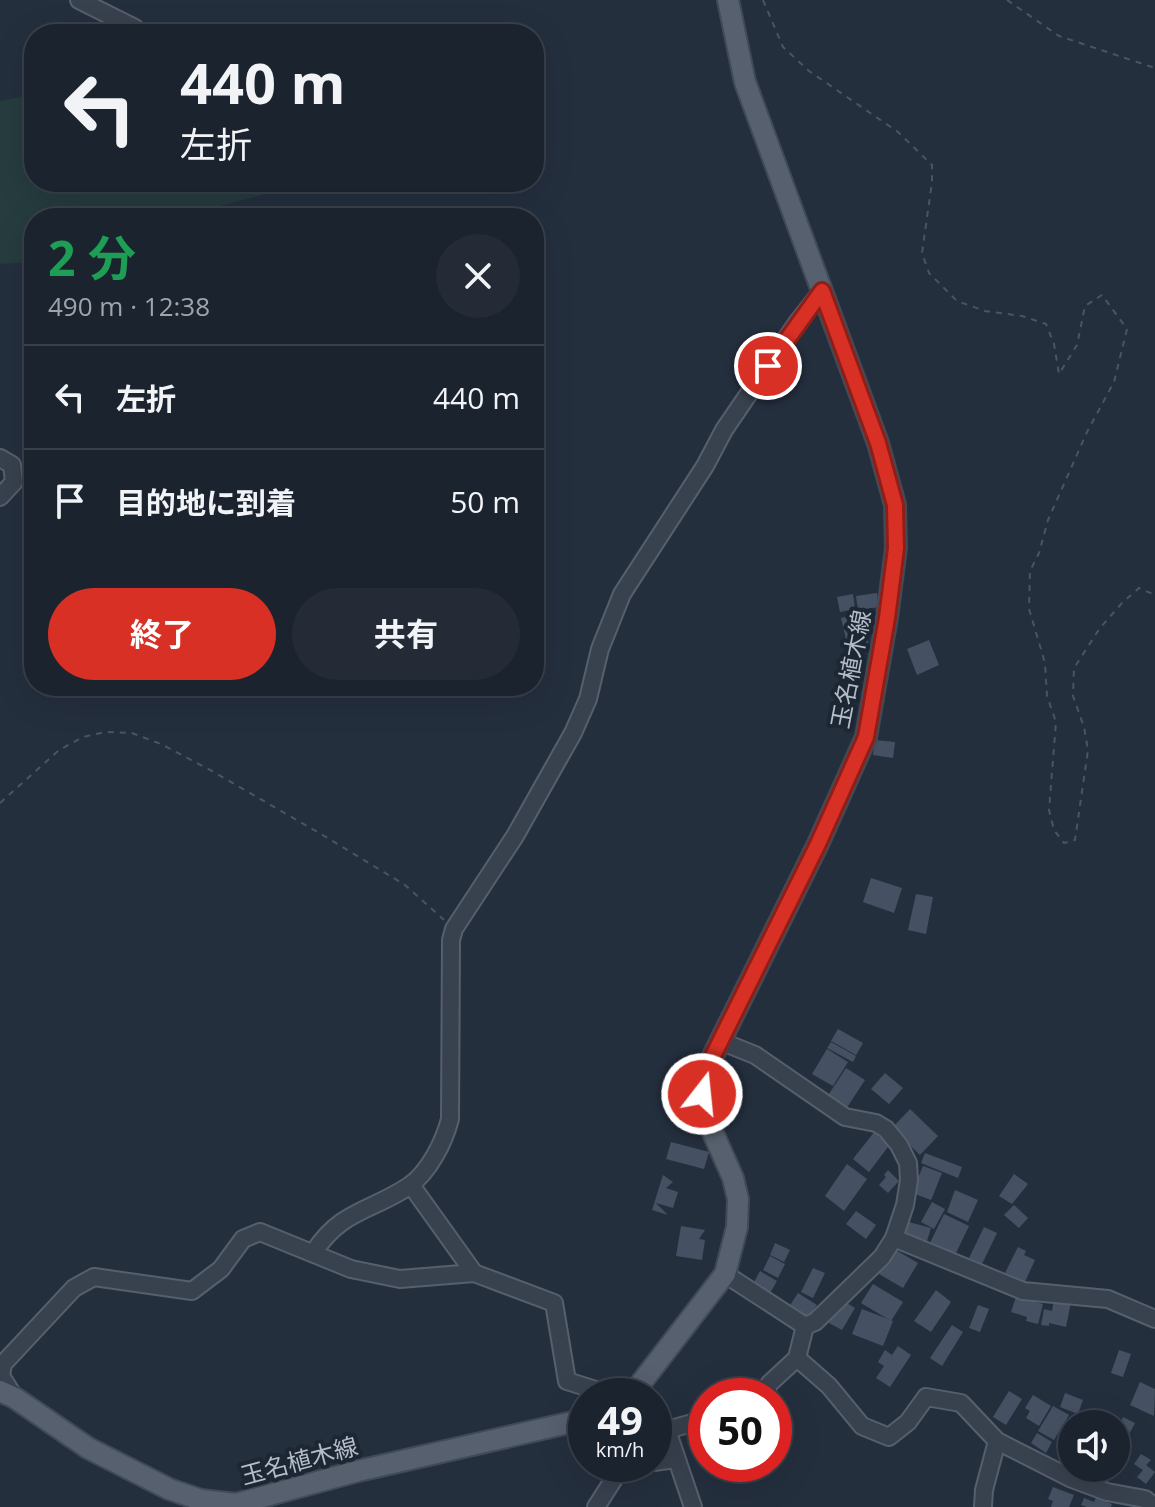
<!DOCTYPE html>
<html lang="ja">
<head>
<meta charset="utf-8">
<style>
  body { margin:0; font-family:"Open Sans","Noto Sans JP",sans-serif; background:#242b36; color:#f1f3f6; height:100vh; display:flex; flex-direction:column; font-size:30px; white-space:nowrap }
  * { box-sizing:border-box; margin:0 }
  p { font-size:26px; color:#a0a4aa }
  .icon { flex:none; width:44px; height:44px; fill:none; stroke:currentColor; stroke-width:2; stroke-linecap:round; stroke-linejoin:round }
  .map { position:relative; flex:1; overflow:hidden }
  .details { position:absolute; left:24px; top:208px; width:520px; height:488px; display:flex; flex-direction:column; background:#1b232e; border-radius:32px; box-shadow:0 8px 32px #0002,0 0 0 2px #39404a }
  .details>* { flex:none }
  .hud { position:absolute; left:24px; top:24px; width:520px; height:168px; border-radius:32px; box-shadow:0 8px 32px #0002,0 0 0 2px #39404a; background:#1b232e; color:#f1f3f6; overflow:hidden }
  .controls { position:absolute; left:1058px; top:1410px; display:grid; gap:16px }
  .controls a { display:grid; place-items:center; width:72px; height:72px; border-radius:50%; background:#1b232e; box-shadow:0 8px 32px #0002,0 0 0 2px #39404a; font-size:40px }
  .speed { position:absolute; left:568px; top:1378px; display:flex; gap:16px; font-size:40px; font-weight:700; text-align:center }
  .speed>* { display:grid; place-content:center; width:104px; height:104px; border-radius:50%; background:#1b232e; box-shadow:0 8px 32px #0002,0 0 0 2px #39404a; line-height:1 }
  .speed small { font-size:20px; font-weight:400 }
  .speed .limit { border:12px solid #d22; background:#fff; color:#111 }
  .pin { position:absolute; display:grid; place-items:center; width:68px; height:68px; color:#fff; margin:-34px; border:4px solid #fff; border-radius:50%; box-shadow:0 2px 8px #0007 }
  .me { position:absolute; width:88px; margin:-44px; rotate:16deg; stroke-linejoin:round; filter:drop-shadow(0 0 6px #0008) }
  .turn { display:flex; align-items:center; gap:28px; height:168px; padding:0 24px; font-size:36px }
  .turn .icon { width:104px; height:104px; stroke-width:2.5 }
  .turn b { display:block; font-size:56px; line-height:68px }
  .round { display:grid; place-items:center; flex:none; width:84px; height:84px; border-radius:42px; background:#242b36 }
  .headline { display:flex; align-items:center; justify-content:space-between; height:136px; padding:0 24px }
  h1 { font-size:48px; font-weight:700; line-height:60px; color:#1e9e55 }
  .cta { display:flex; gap:16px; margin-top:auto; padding:16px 24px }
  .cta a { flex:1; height:92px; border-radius:48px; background:#d93025; color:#fff; font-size:32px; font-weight:700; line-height:92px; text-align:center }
  .cta a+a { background:#242b36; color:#f1f3f6 }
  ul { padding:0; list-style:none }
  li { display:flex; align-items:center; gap:24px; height:104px; padding:0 24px; border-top:2px solid #39404a }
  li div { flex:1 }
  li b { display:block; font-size:30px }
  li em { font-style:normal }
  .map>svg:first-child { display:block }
</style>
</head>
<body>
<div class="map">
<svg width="1155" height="1507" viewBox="0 0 1155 1507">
  <rect width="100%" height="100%" fill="#242f3e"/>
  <polygon fill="#263c3f" points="34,94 34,182 310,182 220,206 197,218 34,218 34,262 0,264 0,101"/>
  <g fill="#455162">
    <polygon points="877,593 879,607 858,610 856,596"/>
    <polygon points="853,594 855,609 840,612 837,597"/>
    <polygon points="862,613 869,647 849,652 841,618"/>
    <polygon points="929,640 939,665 917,675 907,649"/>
    <polygon points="875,740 895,742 893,758 873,755"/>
    <polygon points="871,878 902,888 894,913 863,902"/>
    <polygon points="916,894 933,897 926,934 908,930"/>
    <polygon points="838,1029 863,1043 856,1055 831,1041"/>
    <polygon points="831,1042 856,1056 853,1062 827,1048"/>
    <polygon points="827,1049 848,1062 833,1086 812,1074"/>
    <polygon points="846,1068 865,1080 844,1112 825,1100"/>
    <polygon points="885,1073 903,1088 889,1104 871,1089"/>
    <polygon points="910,1109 938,1136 920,1155 892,1128"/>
    <polygon points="875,1131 891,1143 869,1172 853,1159"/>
    <polygon points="671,1142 709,1152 704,1169 666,1159"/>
    <polygon points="925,1153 962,1167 958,1178 921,1163"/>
    <polygon points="847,1164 867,1179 844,1211 825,1196"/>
    <polygon points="923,1166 942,1173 931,1200 912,1193"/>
    <polygon points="888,1170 899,1181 888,1193 879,1185 886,1177 884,1175"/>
    <polygon points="1014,1174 1028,1184 1012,1204 999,1196"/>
    <polygon points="663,1175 673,1182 666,1188 678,1192 673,1208 656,1203 668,1215 652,1210"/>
    <polygon points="955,1190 978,1200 968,1222 947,1212"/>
    <polygon points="932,1202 945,1209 934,1229 921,1222"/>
    <polygon points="1014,1205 1028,1218 1019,1228 1004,1215"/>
    <polygon points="856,1211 876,1225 866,1239 846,1224"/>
    <polygon points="944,1214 969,1226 955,1255 930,1243"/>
    <polygon points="905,1221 931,1228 926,1244 900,1237"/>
    <polygon points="681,1226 705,1230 699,1239 705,1240 702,1260 676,1256"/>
    <polygon points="984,1227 997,1233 982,1264 969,1258"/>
    <polygon points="775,1243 790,1250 784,1262 770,1255"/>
    <polygon points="1018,1247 1026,1251 1024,1255 1035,1260 1024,1284 1004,1275"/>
    <polygon points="894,1249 918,1263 903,1288 879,1274"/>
    <polygon points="770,1256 785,1264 778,1278 763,1270"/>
    <polygon points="813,1268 825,1273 813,1298 801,1292"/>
    <polygon points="760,1271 777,1281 769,1295 752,1286"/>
    <polygon points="873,1284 903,1302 891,1321 861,1303"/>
    <polygon points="936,1290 951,1302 931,1332 914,1321"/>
    <polygon points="798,1293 817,1305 805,1322 787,1310"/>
    <polygon points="1016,1297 1043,1304 1038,1324 1026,1321 1027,1317 1011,1312"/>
    <polygon points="1054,1299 1071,1302 1066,1327 1049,1323 1049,1326 1041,1325 1044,1309 1052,1311"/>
    <polygon points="842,1300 855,1308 842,1330 829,1323"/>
    <polygon points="978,1305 989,1309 980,1332 969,1328"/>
    <polygon points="862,1309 893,1321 883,1346 852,1334"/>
    <polygon points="952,1325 963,1332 942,1366 930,1358"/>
    <polygon points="898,1346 911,1355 890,1387 876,1378 884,1366 878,1362 885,1350 892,1355"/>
    <polygon points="1119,1350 1131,1354 1123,1377 1111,1373"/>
    <polygon points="1140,1382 1155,1389 1154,1416 1130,1405"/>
    <polygon points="1009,1391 1022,1399 1006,1425 993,1417"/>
    <polygon points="1065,1393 1083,1400 1078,1414 1060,1407"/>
    <polygon points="1033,1395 1051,1406 1039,1426 1026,1418 1030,1411 1025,1408"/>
    <polygon points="1053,1406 1069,1415 1054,1440 1038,1431"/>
    <polygon points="1123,1417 1135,1423 1126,1440 1116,1435"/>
    <polygon points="1037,1433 1052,1442 1046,1453 1031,1443"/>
    <polygon points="1141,1454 1151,1460 1146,1465 1155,1472 1146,1484 1137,1477 1143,1470 1134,1464"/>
    <polygon points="1095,1468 1116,1468 1103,1490 1087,1480"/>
    <polygon points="1053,1487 1074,1495 1069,1507 1051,1507 1053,1501 1048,1499"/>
    <polygon points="1084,1498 1094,1502 1096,1498 1112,1504 1111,1507 1087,1507 1081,1505"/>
  </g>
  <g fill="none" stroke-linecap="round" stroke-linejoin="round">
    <g stroke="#565f6c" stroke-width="20">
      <g id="minor">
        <polyline points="79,0 135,28"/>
        <polyline points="0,458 12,465 14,482 0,497"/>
        <polyline points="720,1041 755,1055 845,1117 876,1123 886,1129 899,1145 908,1163 909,1180 905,1205 894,1238"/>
        <path d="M314,1252C341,1210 372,1211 409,1186C429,1172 444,1142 450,1119L451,940L454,929L515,836L573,733L588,699L600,649L622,594L705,466L724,430L797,323L822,291"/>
        <polyline points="474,1273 554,1303 567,1381 602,1392 605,1396"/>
        <polyline points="725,1274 805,1326"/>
        <polyline points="805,1326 815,1322 882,1257 894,1238 1023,1291 1108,1299 1155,1319"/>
        <polyline points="805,1326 797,1358 829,1386 862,1426 889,1437 908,1422 926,1397 961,1403 997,1441 984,1490 983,1507"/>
        <polyline points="761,1396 770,1383 797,1358"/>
        <polyline points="15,1398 1,1376 3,1364 74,1288 94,1277 192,1291 221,1269 243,1239 260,1232 351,1269 400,1279 474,1273 411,1185"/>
        <polyline points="654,1428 667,1430 693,1507"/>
        <polyline points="667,1430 706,1419"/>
        <polyline points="997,1441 1072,1479 1107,1492 1145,1499 1155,1507"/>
        <polyline points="654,1462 675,1459"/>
        <polyline points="596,1507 619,1471 637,1464"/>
      </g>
    </g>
    <g stroke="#414a57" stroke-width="24">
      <g id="major">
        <polyline points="0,1391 15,1398 88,1448 169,1489 201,1500 236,1504 358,1471 586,1419"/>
        <polyline points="631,1396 725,1274 737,1227 738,1199 733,1178 706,1117 702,1094 707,1068 818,844 866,737 887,618 896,548 895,505 878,443 745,82 728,0"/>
      </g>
    </g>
    <g stroke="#44595c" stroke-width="2" stroke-dasharray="6 6" stroke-linecap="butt">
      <polyline points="763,0 783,47 809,71 898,132 932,165 932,182 922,253 929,273 957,301 985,311 1022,316 1046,324 1054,344 1059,374 1077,345 1085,306 1102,295 1127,329 1114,382 1087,432 1048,520 1039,553 1030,571 1029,609 1045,663 1047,696 1056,722 1049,810 1054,830 1064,843 1075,840 1088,750 1084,727 1073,696 1074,668 1100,628 1122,603 1139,588 1155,595"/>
      <polyline points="1007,0 1059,36 1155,68"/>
      <polyline points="0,803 59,750 83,737 105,732 132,733 161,744 212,771 326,837 405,885 444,920"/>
    </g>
    <use href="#minor" stroke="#38414e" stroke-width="16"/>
    <use href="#major" stroke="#56606e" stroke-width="20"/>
  </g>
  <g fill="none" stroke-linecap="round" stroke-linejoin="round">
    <g stroke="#8d1f18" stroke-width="20">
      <polyline id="route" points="702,1094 707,1068 818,844 866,737 887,618 896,548 895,505 878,443 822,291 768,366"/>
    </g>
    <use href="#route" stroke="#d93025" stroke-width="14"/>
  </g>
  <g text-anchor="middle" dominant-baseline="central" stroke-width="8" stroke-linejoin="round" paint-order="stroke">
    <g font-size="24" fill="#b4bcc9" stroke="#1d2633">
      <text transform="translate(850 669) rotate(-79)">玉名植木線</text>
      <text transform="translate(299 1460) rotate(-15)">玉名植木線</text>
    </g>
  </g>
</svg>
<div class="controls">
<a><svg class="icon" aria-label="sound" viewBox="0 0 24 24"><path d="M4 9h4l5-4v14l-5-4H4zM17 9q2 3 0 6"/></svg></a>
</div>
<div class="speed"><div>49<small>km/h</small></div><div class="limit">50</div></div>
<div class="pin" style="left:768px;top:366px;background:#d93025"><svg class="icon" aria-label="arrive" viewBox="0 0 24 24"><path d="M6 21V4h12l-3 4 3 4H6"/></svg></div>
<svg class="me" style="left:702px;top:1094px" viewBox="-20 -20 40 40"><circle r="17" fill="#d93025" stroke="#fff" stroke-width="3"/><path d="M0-11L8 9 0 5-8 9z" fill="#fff"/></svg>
<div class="hud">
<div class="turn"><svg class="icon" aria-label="left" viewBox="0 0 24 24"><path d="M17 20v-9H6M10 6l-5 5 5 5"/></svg><div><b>440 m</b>左折</div></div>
</div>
<section class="details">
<div class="headline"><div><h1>2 分</h1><p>490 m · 12:38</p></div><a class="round"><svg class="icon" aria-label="close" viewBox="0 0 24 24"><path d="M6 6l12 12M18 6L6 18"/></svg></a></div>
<ul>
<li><svg class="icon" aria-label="left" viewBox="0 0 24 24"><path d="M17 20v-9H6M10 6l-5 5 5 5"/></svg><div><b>左折</b></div><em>440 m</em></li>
<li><svg class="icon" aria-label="arrive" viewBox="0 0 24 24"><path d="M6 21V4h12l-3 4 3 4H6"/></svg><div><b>目的地に到着</b></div><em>50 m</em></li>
</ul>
<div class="cta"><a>終了</a><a>共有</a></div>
</section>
</div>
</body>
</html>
